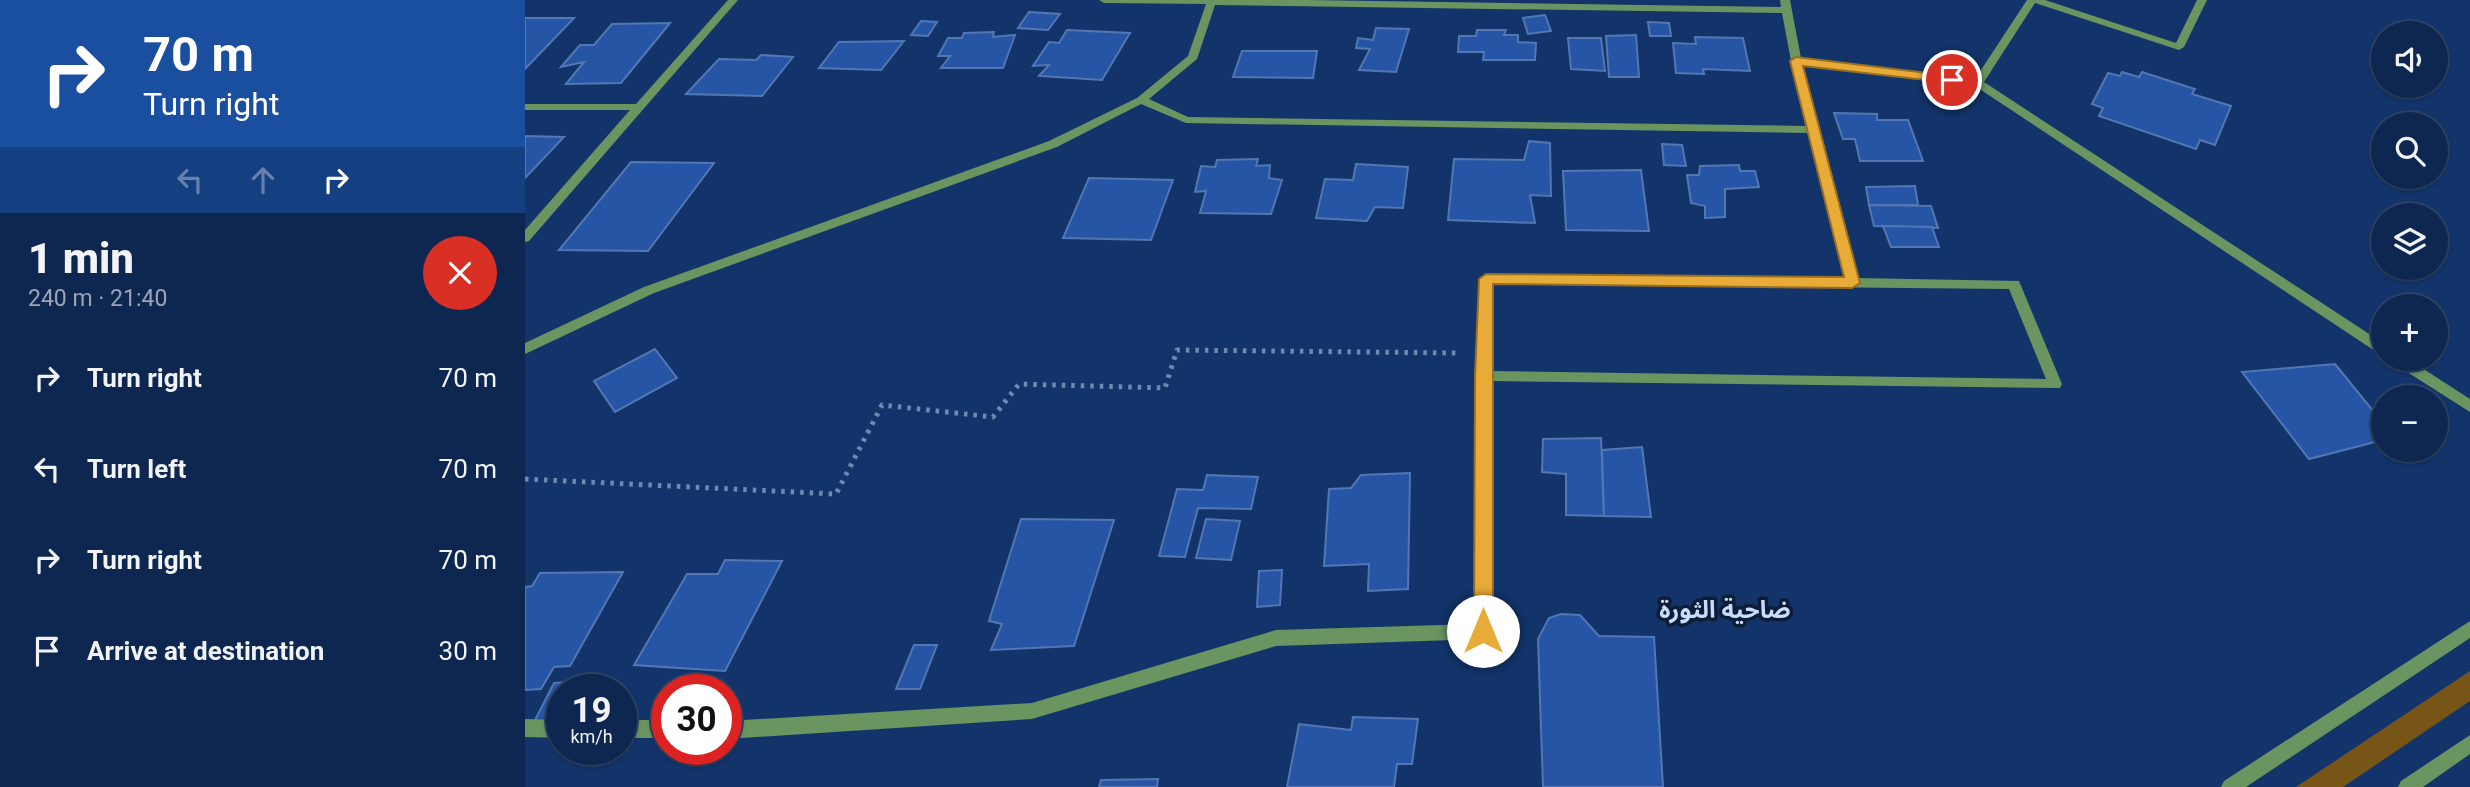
<!DOCTYPE html>
<html lang="en">
<head>
<meta charset="utf-8">
<style>
  body { margin:0; font-family:Roboto,"Noto Sans Arabic",sans-serif; background:#1c335a; color:#f1f3f6; height:100vh; display:flex; flex-direction:column; font-size:26px; white-space:nowrap }
  * { box-sizing:border-box; margin:0 }
  p { font-size:23px; color:#9ba5b7 }
  .icon { flex:none; width:38px; height:38px; fill:none; stroke:currentColor; stroke-width:2; stroke-linecap:round; stroke-linejoin:round }
  .map { position:relative; flex:1; overflow:hidden }
  .panel { display:flex; flex-direction:column; background:#0e2750; width:525px }
  .panel>* { flex:none }
  .banner { background:#1a4fa0; color:#fff; overflow:hidden }
  .fabs { position:absolute; left:1846px; top:21px; display:grid; gap:14px }
  .fabs a { display:grid; place-items:center; width:77px; height:77px; border-radius:50%; background:#0e2750; box-shadow:0 2px 5px #0004,0 0 0 2px #2e4467; font-size:35px }
  .speed { position:absolute; left:21px; top:674px; display:flex; gap:14px; font-size:35px; font-weight:700; text-align:center }
  .speed>* { display:grid; place-content:center; width:91px; height:91px; border-radius:50%; background:#0e2750; box-shadow:0 2px 5px #0004,0 0 0 2px #2e4467; line-height:1 }
  .speed small { font-size:18px; font-weight:400 }
  .speed .limit { border:10px solid #d22; background:#fff; color:#111 }
  .pin { position:absolute; display:grid; place-items:center; width:60px; height:60px; color:#fff; margin:-30px; border:4px solid #fff; border-radius:50%; box-shadow:0 2px 7px #0007 }
  .me { position:absolute; width:77px; margin:-38px; rotate:0deg; stroke-linejoin:round; filter:drop-shadow(0 0 5px #0008) }
  .turn { display:flex; align-items:center; gap:24px; height:147px; padding:0 28px; font-size:32px }
  .turn .icon { width:91px; height:91px; stroke-width:2.5 }
  .turn b { display:block; font-size:49px; line-height:60px }
  .lanes { display:flex; align-items:center; height:66px; padding:0 28px; background:#0003; justify-content:center; gap:35px; direction:ltr }
  .lanes .off { opacity:.35 }
  .round { display:grid; place-items:center; flex:none; width:74px; height:74px; border-radius:37px; background:#1c335a }
  .summary { display:flex; align-items:center; justify-content:space-between; height:119px; padding:0 28px }
  h1 { font-size:42px; font-weight:800; line-height:52px }
  ul { padding:0; list-style:none }
  li { display:flex; align-items:center; gap:21px; height:91px; padding:0 28px }
  li div { flex:1 }
  li b { display:block; font-size:26px }
  li em { font-style:normal }
  main { display:flex; flex:1; min-height:0 }
  .map>svg:first-child { display:block }
</style>
</head>
<body>
<main>
<section class="panel">
<div class="banner">
<div class="turn"><svg class="icon" aria-label="right" viewBox="0 0 24 24"><path d="M7 20v-9h11M14 6l5 5-5 5"/></svg><div><b>70 m</b>Turn right</div></div>
<div class="lanes"><svg class="icon off" aria-label="left" viewBox="0 0 24 24"><path d="M17 20v-9H6M10 6l-5 5 5 5"/></svg><svg class="icon off" aria-label="ahead" viewBox="0 0 24 24"><path d="M12 20V5M6 11l6-6 6 6"/></svg><svg class="icon" aria-label="right" viewBox="0 0 24 24"><path d="M7 20v-9h11M14 6l5 5-5 5"/></svg></div>
</div>
<div class="summary"><div><h1>1 min</h1><p>240 m · 21:40</p></div><a class="round" style="background:#d93025;color:#fff"><svg class="icon" aria-label="close" viewBox="0 0 24 24"><path d="M6 6l12 12M18 6L6 18"/></svg></a></div>
<ul>
<li><svg class="icon" aria-label="right" viewBox="0 0 24 24"><path d="M7 20v-9h11M14 6l5 5-5 5"/></svg><div><b>Turn right</b></div><em>70 m</em></li>
<li><svg class="icon" aria-label="left" viewBox="0 0 24 24"><path d="M17 20v-9H6M10 6l-5 5 5 5"/></svg><div><b>Turn left</b></div><em>70 m</em></li>
<li><svg class="icon" aria-label="right" viewBox="0 0 24 24"><path d="M7 20v-9h11M14 6l5 5-5 5"/></svg><div><b>Turn right</b></div><em>70 m</em></li>
<li><svg class="icon" aria-label="arrive" viewBox="0 0 24 24"><path d="M6 21V4h12l-3 4 3 4H6"/></svg><div><b>Arrive at destination</b></div><em>30 m</em></li>
</ul>
</section>
<div class="map">
<svg width="1945" height="787" viewBox="0 0 1945 787">
  <rect width="100%" height="100%" fill="#12346a"/>
  <polygon fill="#765516" points="1945,671 1945,701 1818,787 1771,787"/>
  <g fill="#2555a4" stroke="#5277b3" stroke-width="2">
    <polygon points="504,12 535,14 523,30 493,28"/>
    <polygon points="1020,15 1026,31 1003,34 998,18"/>
    <polygon points="0,18 49,18 0,69"/>
    <polygon points="396,21 412,22 403,36 386,35"/>
    <polygon points="1123,22 1144,23 1146,36 1125,36"/>
    <polygon points="145,23 96,83 41,84 59,62 36,67 55,45 69,45 87,24"/>
    <polygon points="851,28 884,29 871,72 834,70 845,49 831,48 833,38 848,40"/>
    <polygon points="542,30 605,33 577,80 514,76 524,65 508,66 524,42 534,43"/>
    <polygon points="952,30 981,30 979,35 993,35 993,42 1011,43 1010,60 958,60 959,52 933,52 934,36 951,36"/>
    <polygon points="469,32 468,37 490,35 478,68 416,68 425,56 413,56 423,38 437,38 439,33"/>
    <polygon points="1111,35 1114,77 1084,77 1081,36"/>
    <polygon points="1170,37 1218,38 1225,71 1178,69 1179,74 1151,73 1148,43 1171,44"/>
    <polygon points="1043,38 1076,38 1080,71 1046,69"/>
    <polygon points="379,41 356,70 294,68 314,42"/>
    <polygon points="717,51 792,51 788,78 708,77"/>
    <polygon points="236,55 268,57 237,96 161,94 194,59 231,60"/>
    <polygon points="1597,72 1614,77 1617,72 1670,89 1667,94 1706,106 1690,145 1675,140 1671,149 1574,116 1578,108 1567,104 1583,73 1595,76"/>
    <polygon points="1309,113 1352,114 1352,120 1383,120 1398,161 1335,161 1330,139 1318,139"/>
    <polygon points="0,136 39,137 0,178"/>
    <polygon points="1004,141 1025,143 1026,196 1005,195 1010,223 923,220 929,159 999,160"/>
    <polygon points="1137,144 1157,145 1161,166 1139,165"/>
    <polygon points="733,159 731,166 745,165 744,178 757,180 746,214 675,213 681,191 670,192 676,166 690,167 692,160"/>
    <polygon points="106,162 189,163 123,251 34,250"/>
    <polygon points="831,164 883,167 878,208 850,207 842,221 791,218 800,179 828,180"/>
    <polygon points="1214,165 1215,171 1230,171 1234,187 1200,189 1200,217 1180,218 1180,206 1166,203 1162,175 1174,175 1175,166"/>
    <polygon points="1116,170 1124,231 1041,230 1038,171"/>
    <polygon points="564,178 648,180 626,240 538,238"/>
    <polygon points="1390,186 1393,205 1344,205 1341,187"/>
    <polygon points="1344,205 1406,206 1413,228 1349,226"/>
    <polygon points="1358,226 1407,227 1414,247 1366,247"/>
    <polygon points="130,349 152,378 90,412 69,381"/>
    <polygon points="1810,364 1858,423 1858,440 1784,459 1717,372"/>
    <polygon points="1076,438 1079,516 1041,515 1041,474 1017,472 1018,439"/>
    <polygon points="1117,447 1126,517 1079,516 1077,450"/>
    <polygon points="885,473 883,589 843,591 844,564 799,566 804,489 826,488 836,475"/>
    <polygon points="682,475 733,477 726,509 673,508 660,557 634,556 652,489 678,490"/>
    <polygon points="496,519 589,520 549,646 466,650 477,624 464,621"/>
    <polygon points="681,519 715,521 706,560 671,558"/>
    <polygon points="200,560 257,561 200,671 109,665 162,574 193,574"/>
    <polygon points="757,570 755,605 732,607 734,571"/>
    <polygon points="98,572 45,666 29,667 16,689 0,690 0,587 7,586 15,573"/>
    <polygon points="1036,614 1055,615 1074,636 1129,637 1138,787 1018,787 1013,639 1024,618"/>
    <polygon points="389,645 412,645 395,689 371,689"/>
    <polygon points="60,681 56,690 37,690 37,723 8,724 29,683"/>
    <polygon points="828,717 893,719 887,764 872,764 869,787 762,787 774,724 826,730"/>
    <polygon points="633,779 632,787 574,787 576,780"/>
  </g>
  <g fill="none" stroke-linecap="round" stroke-linejoin="round">
    <polyline stroke="#6d89b4" stroke-width="5" stroke-dasharray="3.5 6" stroke-linecap="butt" points="0,479 311,494 357,405 468,417 494,384 640,388 652,350 932,353"/>
    <g fill="#6a9460" fill-rule="evenodd">
      <polygon points="203,0 213,0 4,241 0,242 0,230 105,110 0,110 0,104 111,104"/>
      <path d="M574,0H782L1256,7L1255,0H1265L1276,58L1450,79L1502,0H1520L1651,43L1672,0H1682L1659,47L1654,50L1510,3L1459,82L1858,343V354L1853,353L1450,86L1277,65L1332,278L1494,281L1537,384L1535,388L965,381L966,631L964,636L958,639L751,646L507,719L201,739V721L507,703L751,630L950,624L951,376L956,276L1319,278L1284,133L661,123L616,104L532,147L129,293L0,354V343L119,287L524,141L612,98L663,56L681,4L579,3ZM690,5L1257,13L1266,61L1282,126L663,117L624,99L672,59ZM967,284L1484,289L1521,379L965,371Z"/>
      <polygon points="1866,359 1883,359 1945,399 1945,412 1868,363"/>
      <polygon points="0,719 37,720 37,738 0,737"/>
      <rect x="96" y="720" width="46" height="18"/>
    </g>
    <g fill="#6a9460" fill-rule="evenodd">
      <polygon points="1945,621 1945,638 1721,787 1696,787 1699,781"/>
      <polygon points="1945,735 1945,754 1898,787 1873,787 1876,781"/>
    </g>
  </g>
  <polygon fill="#e8ab37" stroke="#976f24" stroke-width="2" points="1271,57 1427,76 1433,80 1427,83 1278,66 1335,283 1327,288 968,284 968,631 965,637 958,639 951,637 949,631 950,376 954,279 961,274 1319,277 1265,61"/>
  <g text-anchor="middle" dominant-baseline="central" stroke-width="7" stroke-linejoin="round" paint-order="stroke">
    <g font-size="24" font-weight="bold" fill="#c7dcfe" stroke="#0e1d36">
      <text x="1200" y="610">ضاحية الثورة</text>
    </g>
  </g>
</svg>
<div class="fabs">
<a><svg class="icon" aria-label="sound" viewBox="0 0 24 24"><path d="M4 9h4l5-4v14l-5-4H4zM17 9q2 3 0 6"/></svg></a>
<a><svg class="icon" aria-label="search" viewBox="0 0 24 24"><circle cx="10" cy="10" r="6"/><path d="M15 15l6 6"/></svg></a>
<a><svg class="icon" aria-label="layers" viewBox="0 0 24 24"><path d="M12 4l9 5-9 5-9-5zM3 14l9 5 9-5"/></svg></a>
<a>+</a>
<a>−</a>
</div>
<div class="speed"><div>19<small>km/h</small></div><div class="limit">30</div></div>
<div class="pin" style="left:1427px;top:80px;background:#d93025"><svg class="icon" aria-label="arrive" viewBox="0 0 24 24"><path d="M6 21V4h12l-3 4 3 4H6"/></svg></div>
<svg class="me" style="left:958px;top:631px" viewBox="-20 -20 40 40"><circle r="19" fill="#fff"/><path d="M0-13L10 11 0 6-10 11z" fill="#e8ab37"/></svg>
</div>
</main>
</body>
</html>
